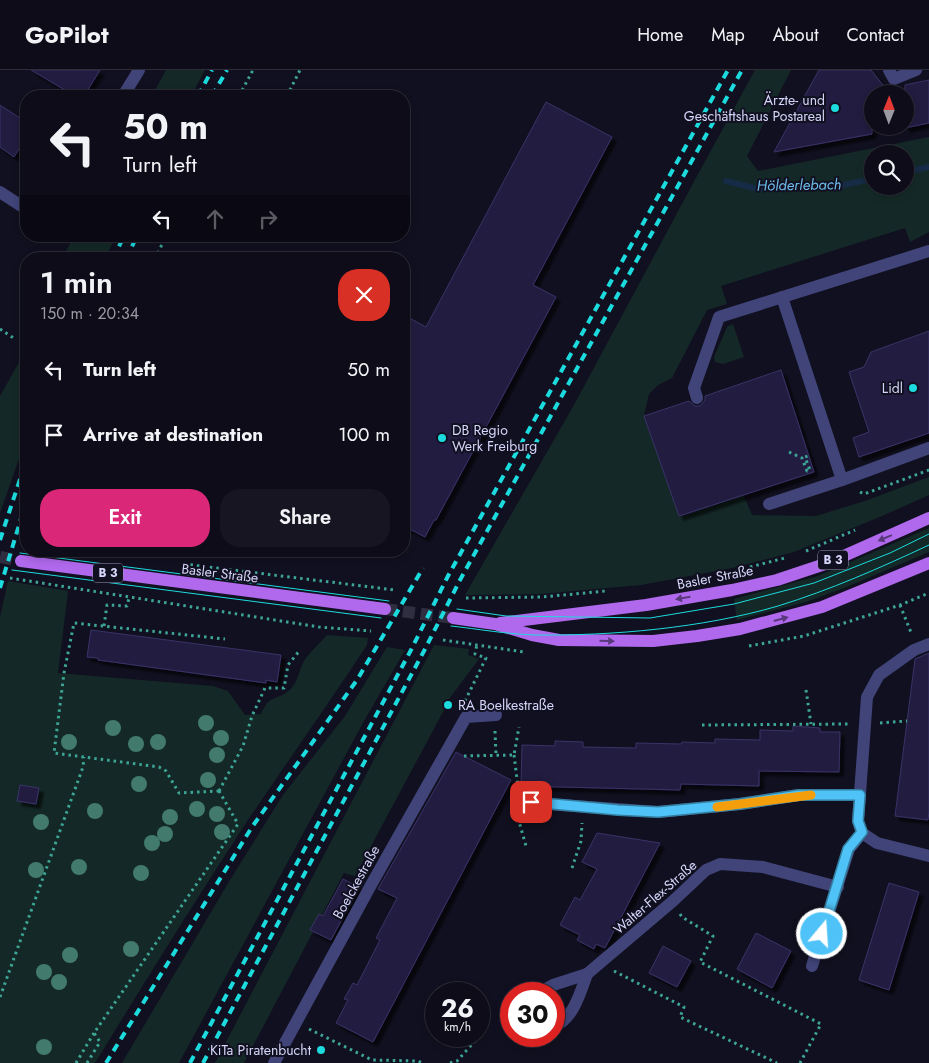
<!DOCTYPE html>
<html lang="en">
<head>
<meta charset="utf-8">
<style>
  body { margin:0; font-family:Jost,sans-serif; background:#161521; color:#f1f3f6; height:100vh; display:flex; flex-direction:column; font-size:19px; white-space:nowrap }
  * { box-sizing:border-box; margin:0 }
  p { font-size:16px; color:#9a9ba2 }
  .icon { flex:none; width:28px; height:28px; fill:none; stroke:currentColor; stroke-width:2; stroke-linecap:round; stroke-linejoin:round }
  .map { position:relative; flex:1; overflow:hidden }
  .panel { position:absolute; left:20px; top:182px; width:390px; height:305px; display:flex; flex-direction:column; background:#0d0c18; border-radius:20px; box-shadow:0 2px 8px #0003,0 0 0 1px #2d2c37 }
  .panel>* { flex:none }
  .top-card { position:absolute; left:20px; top:20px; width:390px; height:152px; border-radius:20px; box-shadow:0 2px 8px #0003,0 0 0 1px #2d2c37; background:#0d0c18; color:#f1f3f6; overflow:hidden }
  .needle { width:32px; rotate:1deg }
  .tools { position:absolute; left:864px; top:15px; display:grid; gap:10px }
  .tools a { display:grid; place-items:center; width:50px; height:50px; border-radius:50%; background:#0d0c18; box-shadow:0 2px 8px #0003,0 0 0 1px #2d2c37; font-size:25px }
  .speed { position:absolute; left:425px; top:912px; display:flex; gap:10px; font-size:25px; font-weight:700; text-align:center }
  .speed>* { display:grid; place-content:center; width:65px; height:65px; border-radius:50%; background:#0d0c18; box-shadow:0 2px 8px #0003,0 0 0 1px #2d2c37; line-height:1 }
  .speed small { font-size:12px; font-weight:400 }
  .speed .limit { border:8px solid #d22; background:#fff; color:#111 }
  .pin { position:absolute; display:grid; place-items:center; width:42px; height:42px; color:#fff; margin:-21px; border-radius:10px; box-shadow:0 2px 8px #0006 }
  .me { position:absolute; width:55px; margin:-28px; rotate:18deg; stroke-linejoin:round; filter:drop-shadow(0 0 4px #0008) }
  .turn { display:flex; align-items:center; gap:18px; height:105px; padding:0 20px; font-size:22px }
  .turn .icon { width:65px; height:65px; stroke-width:2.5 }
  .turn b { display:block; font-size:35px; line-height:42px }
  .lanes { display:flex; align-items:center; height:48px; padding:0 20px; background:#0003; justify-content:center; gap:25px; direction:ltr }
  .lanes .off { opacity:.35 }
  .round { display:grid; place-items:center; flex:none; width:52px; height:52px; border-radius:20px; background:#161521 }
  .overview { display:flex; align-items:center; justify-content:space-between; height:85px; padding:0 20px }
  h1 { font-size:30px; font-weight:600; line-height:38px }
  .button { display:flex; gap:10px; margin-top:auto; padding:10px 20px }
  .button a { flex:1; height:58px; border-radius:20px; background:#db2777; color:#fff; font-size:20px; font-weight:600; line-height:58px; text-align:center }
  .button a+a { background:#161521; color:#f1f3f6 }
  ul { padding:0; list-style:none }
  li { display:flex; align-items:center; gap:15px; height:65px; padding:0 20px }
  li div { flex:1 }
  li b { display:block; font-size:19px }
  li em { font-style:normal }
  header { display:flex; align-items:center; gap:30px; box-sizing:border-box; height:70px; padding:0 25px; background:#0d0c18; border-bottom:1px solid #2d2c37 }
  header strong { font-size:24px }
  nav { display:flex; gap:28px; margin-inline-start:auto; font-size:18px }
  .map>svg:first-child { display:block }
</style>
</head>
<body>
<header>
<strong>GoPilot</strong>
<nav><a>Home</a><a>Map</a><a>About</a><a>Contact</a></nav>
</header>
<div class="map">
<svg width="929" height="993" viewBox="0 0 929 993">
  <defs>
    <filter id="shadow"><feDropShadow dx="4.5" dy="4.5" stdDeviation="1" flood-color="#0009"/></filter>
  </defs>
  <rect width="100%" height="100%" fill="#111020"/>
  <g fill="#142927" fill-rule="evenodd">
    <polygon points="166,0 205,0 191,26 152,26"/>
    <path d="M755,0H791L747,86L758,101L929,67V162L910,172L905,158L721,216L727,234L707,240L672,308L658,315L649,324L644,346L679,446L743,424L752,445L816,446L865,431L929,407V425L882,446L794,482L732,498L641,515L540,524L465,525L574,335L697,106ZM872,84H905V116H872Z"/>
    <polygon points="74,166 116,166 105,189 62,189"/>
    <polygon points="733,254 744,287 723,294 715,292 714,287 727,257"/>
    <polygon points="26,280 26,369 0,443 0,326"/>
    <polygon points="929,458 929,482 844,518 806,532 737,550 734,529 818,506"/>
    <path d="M8,511L68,521L58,603L213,616L228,621L245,645L261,644C270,624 273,632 287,622C299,614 298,599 306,588C312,580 320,573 327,565L368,568L367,575C327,636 285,695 244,756C193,834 144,913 95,993H0V547Z"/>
    <polygon points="434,575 469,579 468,585 479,589 449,629 443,639 444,640 355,806 344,803 244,993 215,993"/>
    <polygon points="387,577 405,580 364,651 179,993 122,993 230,810 283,725 345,646"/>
  </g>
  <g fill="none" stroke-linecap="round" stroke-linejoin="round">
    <g stroke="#162b45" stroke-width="6">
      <polyline points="905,102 929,97"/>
      <polyline points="726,111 758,119 843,115 872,109"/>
    </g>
  </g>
  <g fill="#221e3f" stroke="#393368" filter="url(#shadow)">
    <polygon points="31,0 100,0 84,26 75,26"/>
    <polygon points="819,0 871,0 890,24 872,24 872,64 774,82"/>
    <polygon points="929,10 929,53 905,58 905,15"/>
    <polygon points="546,32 612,67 533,215 556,227 436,450 434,450 425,467 404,456 404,245 426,257"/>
    <polygon points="0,35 26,52 26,68 14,87 0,77"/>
    <polygon points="929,261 929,363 859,387 853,368 869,362 849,302 864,297 871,282"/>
    <polygon points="781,300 814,402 679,446 644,346 689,331 695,336 700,336 705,330 705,326"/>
    <polygon points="91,560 281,585 277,612 266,610 266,613 98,590 98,588 87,587"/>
    <polygon points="929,583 929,741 928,750 895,746 915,589"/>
    <polygon points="793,656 820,658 820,662 840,662 839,702 759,701 759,716 681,714 680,720 521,716 522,675 555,676 555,671 583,672 583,677 636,678 636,673 681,674 682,672 715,673 715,669 760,670 760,660 793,661"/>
    <polygon points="456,682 511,710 373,972 336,953 348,930 344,929 353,913 357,915 380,870 376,868 397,828 378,819"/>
    <polygon points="20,715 39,718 36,734 17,731"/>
    <polygon points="597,763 660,773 605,878 596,874 594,879 577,870 580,865 560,855 575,827 580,830 597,799 582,792"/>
    <polygon points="343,809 359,817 331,870 310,860 319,844 323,846"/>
    <polygon points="889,813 919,822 889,920 859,910"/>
    <polygon points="756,863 791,881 772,918 737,899"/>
    <polygon points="663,876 691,891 677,917 649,903"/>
  </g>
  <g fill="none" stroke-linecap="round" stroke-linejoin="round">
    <g stroke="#2f2e41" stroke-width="12" stroke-dasharray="12 6" stroke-linecap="butt">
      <polyline points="0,487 21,491"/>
      <polyline points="385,539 453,548"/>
    </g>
    <g stroke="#3da596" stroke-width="3" stroke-dasharray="2.5 4" stroke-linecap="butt">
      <polyline points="239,26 253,0"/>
      <polyline points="287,26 300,0"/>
      <polyline points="155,189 166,166"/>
      <polyline points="0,259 15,269"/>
      <polyline points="789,382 802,388 807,401 810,400 805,387 808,386"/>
      <polyline points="860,422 864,424 929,400"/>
      <polyline points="806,481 855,460"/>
      <polyline points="184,494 395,520"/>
      <polyline points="750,497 785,488"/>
      <polyline points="10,508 319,557 371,561"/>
      <polyline points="466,528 542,527 606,521"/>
      <polyline points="900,535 912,565"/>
      <polyline points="104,556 107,535 127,536 129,528"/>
      <polyline points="443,570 524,582"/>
      <polyline points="749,576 804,566 900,535 929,523"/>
      <polyline points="806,620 811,654"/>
      <polyline points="465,631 486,588 475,584 477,574"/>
      <polyline points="880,653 907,651"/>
      <polyline points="702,655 848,654"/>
      <polyline points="495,661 496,685"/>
      <polyline points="514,685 518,717"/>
      <polyline points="464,686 514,685 519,657"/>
      <polyline points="219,721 179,723 166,701 159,697 54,683 64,603 74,553 225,569"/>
      <polyline points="219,721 243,676 252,646 265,618 284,618 288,595 300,580"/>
      <polyline points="518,748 526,776"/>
      <polyline points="572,798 581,771 582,753"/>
      <polyline points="680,844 682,847 713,866 700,892 821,954 800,993"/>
      <polyline points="614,901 684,937 680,947 777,993"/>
      <polyline points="0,927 83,697 84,687"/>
      <polyline points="309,959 372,990 418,991 422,993"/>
      <polyline points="76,993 94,963"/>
      <polyline points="87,993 100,972 94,963 238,754 219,721"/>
      <polyline points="450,993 457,991 476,970"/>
    </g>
    <g stroke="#414479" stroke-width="12">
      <polyline points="889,0 894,9 916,0"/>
      <polyline points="123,26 139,0"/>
      <polyline points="0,122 26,139"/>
      <polyline points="697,328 694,318 719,247 929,181"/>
      <polyline points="842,410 929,378"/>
      <polyline points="769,434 842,410 782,227"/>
      <polyline points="929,574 914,580 879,605 867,627 858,751 862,763 877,773 929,786"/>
      <polyline points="519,732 658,742 740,734 799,725 860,725"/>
      <polyline points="812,896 849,779 862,763"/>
      <polyline points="536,924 553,915 587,904 673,831 706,800 720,794 763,797 838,817"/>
      <path d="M554,956C573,950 581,921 587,904"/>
      <polyline points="274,993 371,815 466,647 496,645"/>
    </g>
    <g stroke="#b069ec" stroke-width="12">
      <polyline points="21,491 385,539"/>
      <polyline points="453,548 495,554 532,565 559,570 653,571 697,566 740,559 822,537 929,493"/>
      <polyline points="500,553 646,535 732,520 777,510 828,493 929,448"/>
    </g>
    <g stroke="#1cdbde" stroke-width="1">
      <polyline points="20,483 389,531"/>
      <polyline points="12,500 381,548"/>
      <polyline points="457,539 506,546 650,548 734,534 814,513 890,483 929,464"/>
      <path d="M451,556C478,559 506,564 534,565C612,566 703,558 778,536C830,520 880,498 929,475"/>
    </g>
    <g stroke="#1cdbde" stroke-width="4" stroke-dasharray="8 6" stroke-linecap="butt">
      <polyline points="198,26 212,0"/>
      <polyline points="212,26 227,0"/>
      <polyline points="113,189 124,166"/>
      <polyline points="126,189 137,166"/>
      <polyline points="0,470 26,391"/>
      <polyline points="0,518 26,432"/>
      <polyline points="106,993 252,757 357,610 423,498"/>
      <polyline points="190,993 411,580 448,506 728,0"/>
      <polyline points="203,993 424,581 460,510 742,0"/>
    </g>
  </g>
  <g fill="#427a6e">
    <circle cx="206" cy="653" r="8"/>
    <circle cx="113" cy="658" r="8"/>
    <circle cx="221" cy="668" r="8"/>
    <circle cx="69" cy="672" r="8"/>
    <circle cx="158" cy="672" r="8"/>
    <circle cx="136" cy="674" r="8"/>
    <circle cx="217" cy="685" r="8"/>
    <circle cx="208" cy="710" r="8"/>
    <circle cx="139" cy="714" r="8"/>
    <circle cx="197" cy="739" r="8"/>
    <circle cx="95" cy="741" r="8"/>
    <circle cx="217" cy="744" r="8"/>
    <circle cx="170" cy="747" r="8"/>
    <circle cx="41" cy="752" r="8"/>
    <circle cx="222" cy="762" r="8"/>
    <circle cx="165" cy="764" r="8"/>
    <circle cx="152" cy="773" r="8"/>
    <circle cx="79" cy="797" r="8"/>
    <circle cx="36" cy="800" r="8"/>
    <circle cx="141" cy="803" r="8"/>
    <circle cx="131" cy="879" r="8"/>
    <circle cx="70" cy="885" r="8"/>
    <circle cx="44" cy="902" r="8"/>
    <circle cx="59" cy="912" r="8"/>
    <circle cx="44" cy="977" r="8"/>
  </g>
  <defs><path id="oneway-solid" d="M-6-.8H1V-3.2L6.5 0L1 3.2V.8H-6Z" transform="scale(1.25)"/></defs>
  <g fill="#59387c">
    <use href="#oneway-solid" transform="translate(885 468) rotate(157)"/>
    <use href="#oneway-solid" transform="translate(683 528) rotate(170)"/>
    <use href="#oneway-solid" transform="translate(781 549) rotate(-15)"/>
    <use href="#oneway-solid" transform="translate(607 571) rotate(1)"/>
  </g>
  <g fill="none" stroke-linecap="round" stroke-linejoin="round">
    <g stroke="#337fa1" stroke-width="12">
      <polyline id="route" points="531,732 618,740 658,742 740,734 799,725 860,725 858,751 862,762 848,779 822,864"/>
    </g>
    <use href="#route" stroke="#4fc3f7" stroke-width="9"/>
    <polyline stroke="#f59e0b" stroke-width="9" points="717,737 811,725"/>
  </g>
  <g fill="#1cdbde" stroke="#111020" stroke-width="2">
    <circle cx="835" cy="38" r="5"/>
    <circle cx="913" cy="318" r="5"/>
    <circle cx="442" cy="368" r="5"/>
    <circle cx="448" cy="635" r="5"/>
    <circle cx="321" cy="980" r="5"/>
  </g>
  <g text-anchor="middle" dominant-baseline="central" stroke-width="4" stroke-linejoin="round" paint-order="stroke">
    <g fill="#111020" stroke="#9b9ab9" stroke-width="1">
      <rect x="818" y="480.5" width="30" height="19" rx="4"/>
      <rect x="93" y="493.5" width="30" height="19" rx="4"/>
    </g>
    <g font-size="12" font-weight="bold" fill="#d6d5fa">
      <text x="833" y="490">B 3</text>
      <text x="108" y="503">B 3</text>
    </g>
    <g font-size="14" fill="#d6d5fa" stroke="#111020" text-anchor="end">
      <text x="825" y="30">Ärzte- und<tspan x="825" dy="16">Geschäftshaus Postareal</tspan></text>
      <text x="903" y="318">Lidl</text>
      <text x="452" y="360" text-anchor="start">DB Regio<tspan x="452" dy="16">Werk Freiburg</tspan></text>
      <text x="458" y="635" text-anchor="start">RA Boelkestraße</text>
      <text x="311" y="980">KiTa Piratenbucht</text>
    </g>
    <g font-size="14" fill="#d6d5fa" stroke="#111020">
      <text transform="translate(220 503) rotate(7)">Basler Straße</text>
      <text transform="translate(715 507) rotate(-11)">Basler Straße</text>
      <text transform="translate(356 812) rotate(-61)">Boelckestraße</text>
      <text transform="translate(655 827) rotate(-41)">Walter-Flex-Straße</text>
    </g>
    <g font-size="15" font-style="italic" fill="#6fbded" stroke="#111020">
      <text transform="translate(799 115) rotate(-1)">Hölderlebach</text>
    </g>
  </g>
</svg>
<div class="tools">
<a><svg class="needle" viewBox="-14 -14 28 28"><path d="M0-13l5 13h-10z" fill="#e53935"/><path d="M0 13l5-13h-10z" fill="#9a9ba2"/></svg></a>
<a><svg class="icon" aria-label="search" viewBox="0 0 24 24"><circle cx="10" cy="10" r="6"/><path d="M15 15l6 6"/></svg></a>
</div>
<div class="speed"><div>26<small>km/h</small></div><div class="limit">30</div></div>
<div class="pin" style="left:531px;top:732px;background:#d93025"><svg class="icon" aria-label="arrive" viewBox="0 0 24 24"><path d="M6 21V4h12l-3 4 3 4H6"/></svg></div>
<svg class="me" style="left:822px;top:864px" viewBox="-20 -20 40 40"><circle r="17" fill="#4fc3f7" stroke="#fff" stroke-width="3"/><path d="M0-11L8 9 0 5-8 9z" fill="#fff"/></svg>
<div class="top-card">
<div class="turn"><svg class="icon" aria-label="left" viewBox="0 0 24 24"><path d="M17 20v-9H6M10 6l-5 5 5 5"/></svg><div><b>50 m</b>Turn left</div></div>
<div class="lanes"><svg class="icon" aria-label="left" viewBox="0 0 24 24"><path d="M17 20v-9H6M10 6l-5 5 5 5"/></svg><svg class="icon off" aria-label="ahead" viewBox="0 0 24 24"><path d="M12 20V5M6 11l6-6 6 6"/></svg><svg class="icon off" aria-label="right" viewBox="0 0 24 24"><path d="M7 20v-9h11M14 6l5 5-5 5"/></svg></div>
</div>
<section class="panel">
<div class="overview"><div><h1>1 min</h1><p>150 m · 20:34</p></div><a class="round" style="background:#d93025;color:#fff"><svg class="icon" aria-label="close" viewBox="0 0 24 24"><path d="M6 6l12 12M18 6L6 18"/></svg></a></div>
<ul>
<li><svg class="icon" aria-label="left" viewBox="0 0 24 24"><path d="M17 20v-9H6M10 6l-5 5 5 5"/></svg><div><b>Turn left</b></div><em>50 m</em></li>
<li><svg class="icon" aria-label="arrive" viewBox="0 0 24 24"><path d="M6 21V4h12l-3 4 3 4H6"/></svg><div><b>Arrive at destination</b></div><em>100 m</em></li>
</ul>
<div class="button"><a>Exit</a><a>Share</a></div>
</section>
</div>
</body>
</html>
